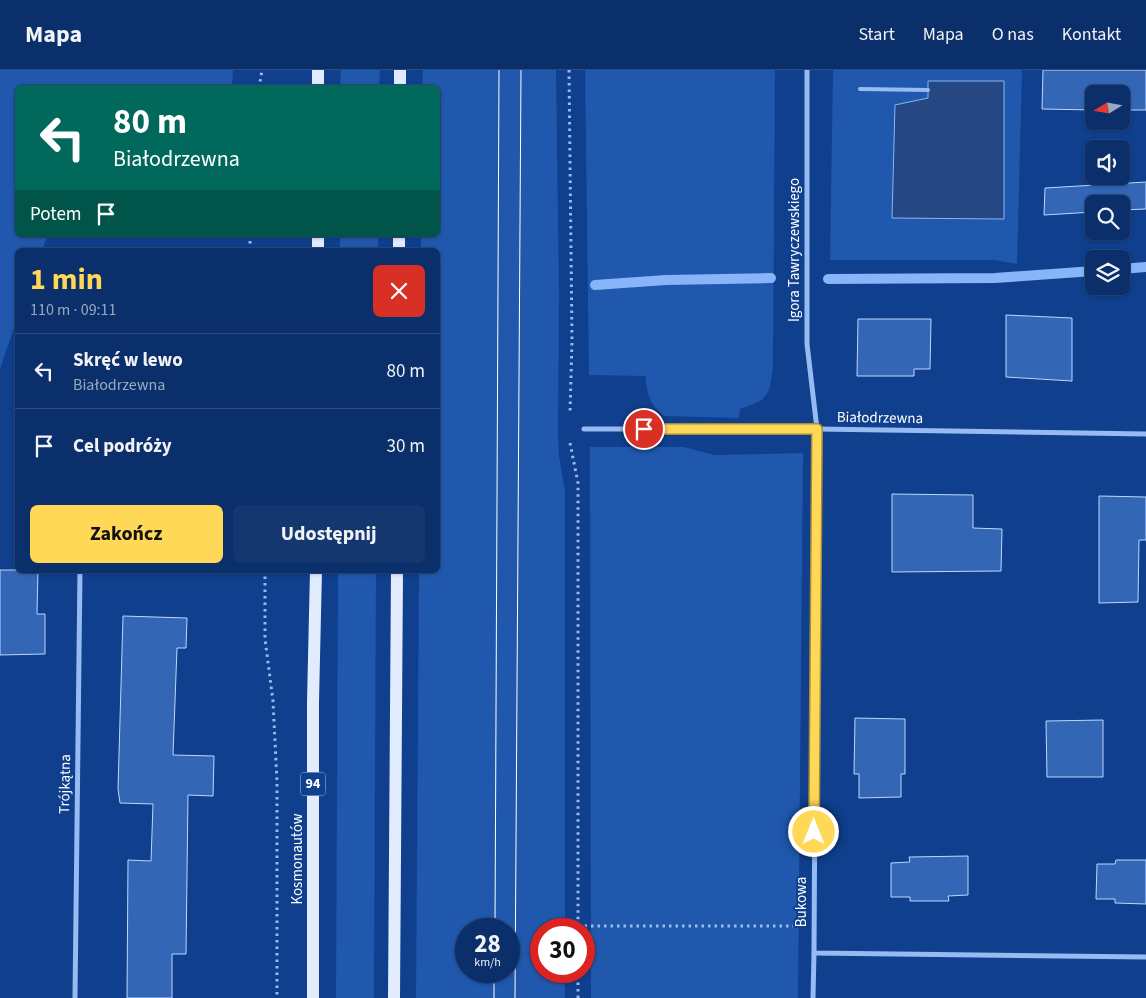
<!DOCTYPE html>
<html lang="pl">
<head>
<meta charset="utf-8">
<style>
  body { margin:0; font-family:"Source Sans 3",sans-serif; background:#143770; color:#f1f3f6; height:100vh; display:flex; flex-direction:column; font-size:19px; white-space:nowrap }
  * { box-sizing:border-box; margin:0 }
  p { font-size:16px; color:#9aa9c1 }
  .icon { flex:none; width:28px; height:28px; fill:none; stroke:currentColor; stroke-width:2; stroke-linecap:round; stroke-linejoin:round }
  .map { position:relative; flex:1; overflow:hidden }
  .sheet { position:absolute; left:15px; top:178px; width:425px; height:325px; display:flex; flex-direction:column; background:#0b2f6a; border-radius:8px; box-shadow:0 1px 4px #0004,0 0 0 1px #2b4a7e }
  .sheet>* { flex:none }
  .top-card { position:absolute; left:15px; top:15px; width:425px; height:152px; border-radius:8px; box-shadow:0 1px 4px #0004,0 0 0 1px #2b4a7e; background:#00695c; color:#fff; overflow:hidden }
  .needle { width:32px; rotate:259deg }
  .tools { position:absolute; left:1085px; top:15px; display:grid; gap:10px }
  .tools a { display:grid; place-items:center; width:45px; height:45px; border-radius:8px; background:#0b2f6a; box-shadow:0 1px 4px #0004,0 0 0 1px #2b4a7e; font-size:25px }
  .speed { position:absolute; left:455px; top:848px; display:flex; gap:10px; font-size:25px; font-weight:700; text-align:center }
  .speed>* { display:grid; place-content:center; width:65px; height:65px; border-radius:50%; background:#0b2f6a; box-shadow:0 1px 4px #0004,0 0 0 1px #2b4a7e; line-height:1 }
  .speed small { font-size:12px; font-weight:400 }
  .speed .limit { border:8px solid #d22; background:#fff; color:#111 }
  .pin { position:absolute; display:grid; place-items:center; width:42px; height:42px; color:#fff; margin:-21px; border:2px solid #fff; border-radius:50%; box-shadow:0 1px 5px #0007 }
  .me { position:absolute; width:55px; margin:-28px; rotate:0deg; stroke-linejoin:round; filter:drop-shadow(0 0 4px #0008) }
  .turn { display:flex; align-items:center; gap:18px; height:105px; padding:0 15px; font-size:22px }
  .turn .icon { width:65px; height:65px; stroke-width:2.5 }
  .turn b { display:block; font-size:35px; line-height:42px }
  .then { display:flex; align-items:center; height:48px; padding:0 15px; background:#0003; gap:10px; font-size:19px }
  .round { display:grid; place-items:center; flex:none; width:52px; height:52px; border-radius:8px; background:#143770 }
  .head { display:flex; align-items:center; justify-content:space-between; height:85px; padding:0 15px }
  h1 { font-size:30px; font-weight:700; line-height:38px; color:#ffd858 }
  .button { display:flex; gap:10px; margin-top:auto; padding:10px 15px }
  .button a { flex:1; height:58px; border-radius:8px; background:#ffd858; color:#111; font-size:20px; font-weight:700; line-height:58px; text-align:center }
  .button a+a { background:#143770; color:#f1f3f6 }
  ul { padding:0; list-style:none }
  li { display:flex; align-items:center; gap:15px; height:75px; padding:0 15px; border-top:1px solid #2b4a7e }
  li div { flex:1 }
  li b { display:block; font-size:19px }
  li em { font-style:normal }
  header { display:flex; align-items:center; gap:30px; box-sizing:border-box; height:70px; padding:0 25px; background:#0b2f6a; border-bottom:1px solid #2b4a7e }
  header strong { font-size:24px }
  nav { display:flex; gap:28px; margin-inline-start:auto; font-size:18px }
  .map>svg:first-child { display:block }
</style>
</head>
<body>
<header>
<strong>Mapa</strong>
<nav><a>Start</a><a>Mapa</a><a>O nas</a><a>Kontakt</a></nav>
</header>
<div class="map">
<svg width="1146" height="928" viewBox="0 0 1146 928">
  <rect width="100%" height="100%" fill="#0f3f8d"/>
  <g fill="#2058ad" fill-rule="evenodd">
    <polygon points="0,0 233,0 232,17 18,18 18,165 48,165 42,180 18,180 17,249 0,299"/>
    <polygon points="341,0 380,0 379,17 340,17"/>
    <path d="M423,0H556L559,224L558,364L559,386L565,421V859H541V901H565V928H416L419,500H438V180H421V165H438V18L422,17ZM466,859H509V901H466Z"/>
    <path d="M585,0H775L773,296C769,326 770,329 740,339L739,348L664,346C650,334 646,324 646,306L589,305Z"/>
    <polygon points="833,0 1022,0 1017,194 994,190 830,190"/>
    <rect x="340" y="165" width="38" height="15"/>
    <polygon points="590,377 684,377 714,385 803,383 798,928 591,928"/>
    <polygon points="338,500 376,500 374,928 336,928"/>
  </g>
  <polygon fill="#254882" stroke="#87b5f7" points="928,11 1004,11 1004,149 892,148 895,35 928,28"/>
  <g fill="none" stroke-linecap="round" stroke-linejoin="round">
    <g stroke="#87b5f7" stroke-width="10">
      <polyline points="1121,199 1146,197"/>
      <polyline points="828,209 995,208 1094,201"/>
      <polyline points="595,215 666,210 771,208"/>
    </g>
  </g>
  <g fill="#3366b5" stroke="#bdd7fe">
    <polygon points="1043,0 1146,0 1146,40 1121,40 1121,24 1094,24 1094,40 1042,39"/>
    <polygon points="1146,112 1146,139 1121,140 1121,134 1094,134 1094,142 1044,145 1045,118"/>
    <polygon points="1006,245 1072,248 1072,311 1006,307"/>
    <polygon points="858,249 931,249 930,299 914,299 914,306 857,306"/>
    <polygon points="892,424 973,425 973,458 1002,459 1001,501 892,502"/>
    <polygon points="1099,426 1146,427 1146,470 1139,470 1138,532 1099,533"/>
    <polygon points="0,500 38,500 37,544 45,544 45,584 0,585"/>
    <polygon points="123,546 187,548 186,578 177,578 173,685 214,686 213,726 188,725 186,884 172,884 172,928 127,928 128,790 151,791 153,734 120,733 118,719"/>
    <polygon points="855,648 905,649 905,704 901,704 901,727 859,728 859,704 854,704"/>
    <polygon points="1103,650 1103,707 1047,707 1046,651"/>
    <polygon points="968,786 968,825 948,826 949,831 910,831 910,827 891,827 891,793 910,792 909,787"/>
    <polygon points="1116,790 1146,790 1146,834 1115,833 1115,829 1096,829 1097,794 1115,794"/>
  </g>
  <g fill="none" stroke-linecap="round" stroke-linejoin="round">
    <g stroke="#96bbf3" stroke-width="3" stroke-dasharray="2.5 4" stroke-linecap="butt">
      <polyline points="569,0 572,270 570,344"/>
      <polyline points="259,18 262,0"/>
      <polyline points="250,180 250,165"/>
      <polyline points="570,373 578,413 578,859"/>
      <polyline points="265,500 265,569 273,631 277,712 277,928"/>
      <polyline points="578,856 793,856"/>
      <polyline points="578,928 578,901"/>
    </g>
    <polyline stroke="#96bbf3" stroke-width="4" points="860,19 928,20"/>
    <g stroke="#96bbf3" stroke-width="5">
      <polyline points="807,0 807,274 817,359 814,883 1146,887"/>
      <polyline points="584,359 817,359 1146,364"/>
      <polyline points="75,928 80,500"/>
      <polyline points="813,928 814,883"/>
    </g>
    <g stroke="#e2ecff" stroke-width="12">
      <polyline points="318,0 318,18"/>
      <polyline points="400,18 400,0"/>
      <polyline points="318,180 318,165"/>
      <polyline points="399,180 399,165"/>
      <polyline points="313,928 313,632 316,500"/>
      <polyline points="394,928 397,500"/>
    </g>
    <g stroke="#fff" stroke-width="1">
      <polyline points="495,859 499,0"/>
      <polyline points="494,928 494,901"/>
      <polyline points="515,928 521,0"/>
    </g>
  </g>
  <g fill="none" stroke-linecap="round" stroke-linejoin="round">
    <g stroke="#a68c39" stroke-width="12">
      <polyline id="route" points="644,359 817,359 814,762"/>
    </g>
    <use href="#route" stroke="#ffd858" stroke-width="9"/>
  </g>
  <g text-anchor="middle" dominant-baseline="central" stroke-width="4" stroke-linejoin="round" paint-order="stroke">
    <rect fill="#0f3f8d" stroke="#b7c5dd" stroke-width="1" x="300.5" y="702.5" width="25" height="23" rx="4"/>
    <g font-size="14" font-weight="bold" fill="#fff">
      <text x="313" y="714">94</text>
    </g>
    <g font-size="15" fill="#fff" stroke="#0f3f8d">
      <text transform="translate(794 180) rotate(-90)">Igora Tawryczewskiego</text>
      <text transform="translate(880 348) rotate(1)">Białodrzewna</text>
      <text transform="translate(65 714) rotate(-89)">Trójkątna</text>
      <text transform="translate(297 789) rotate(-90)">Kosmonautów</text>
      <text transform="translate(801 832) rotate(-90)">Bukowa</text>
    </g>
  </g>
</svg>
<div class="tools">
<a><svg class="needle" viewBox="-14 -14 28 28"><path d="M0-13l5 13h-10z" fill="#e53935"/><path d="M0 13l5-13h-10z" fill="#9aa9c1"/></svg></a>
<a><svg class="icon" aria-label="sound" viewBox="0 0 24 24"><path d="M4 9h4l5-4v14l-5-4H4zM17 9q2 3 0 6"/></svg></a>
<a><svg class="icon" aria-label="search" viewBox="0 0 24 24"><circle cx="10" cy="10" r="6"/><path d="M15 15l6 6"/></svg></a>
<a><svg class="icon" aria-label="layers" viewBox="0 0 24 24"><path d="M12 4l9 5-9 5-9-5zM3 14l9 5 9-5"/></svg></a>
</div>
<div class="speed"><div>28<small>km/h</small></div><div class="limit">30</div></div>
<div class="pin" style="left:644px;top:359px;background:#d93025"><svg class="icon" aria-label="arrive" viewBox="0 0 24 24"><path d="M6 21V4h12l-3 4 3 4H6"/></svg></div>
<svg class="me" style="left:814px;top:762px" viewBox="-20 -20 40 40"><circle r="17" fill="#ffd858" stroke="#fff" stroke-width="3"/><path d="M0-11L8 9 0 5-8 9z" fill="#fff"/></svg>
<div class="top-card">
<div class="turn"><svg class="icon" aria-label="left" viewBox="0 0 24 24"><path d="M17 20v-9H6M10 6l-5 5 5 5"/></svg><div><b>80 m</b>Białodrzewna</div></div>
<div class="then">Potem<svg class="icon" aria-label="arrive" viewBox="0 0 24 24"><path d="M6 21V4h12l-3 4 3 4H6"/></svg></div>
</div>
<section class="sheet">
<div class="head"><div><h1>1 min</h1><p>110 m · 09:11</p></div><a class="round" style="background:#d93025;color:#fff"><svg class="icon" aria-label="close" viewBox="0 0 24 24"><path d="M6 6l12 12M18 6L6 18"/></svg></a></div>
<ul>
<li><svg class="icon" aria-label="left" viewBox="0 0 24 24"><path d="M17 20v-9H6M10 6l-5 5 5 5"/></svg><div><b>Skręć w lewo</b><p>Białodrzewna</p></div><em>80 m</em></li>
<li><svg class="icon" aria-label="arrive" viewBox="0 0 24 24"><path d="M6 21V4h12l-3 4 3 4H6"/></svg><div><b>Cel podróży</b></div><em>30 m</em></li>
</ul>
<div class="button"><a>Zakończ</a><a>Udostępnij</a></div>
</section>
</div>
</body>
</html>
